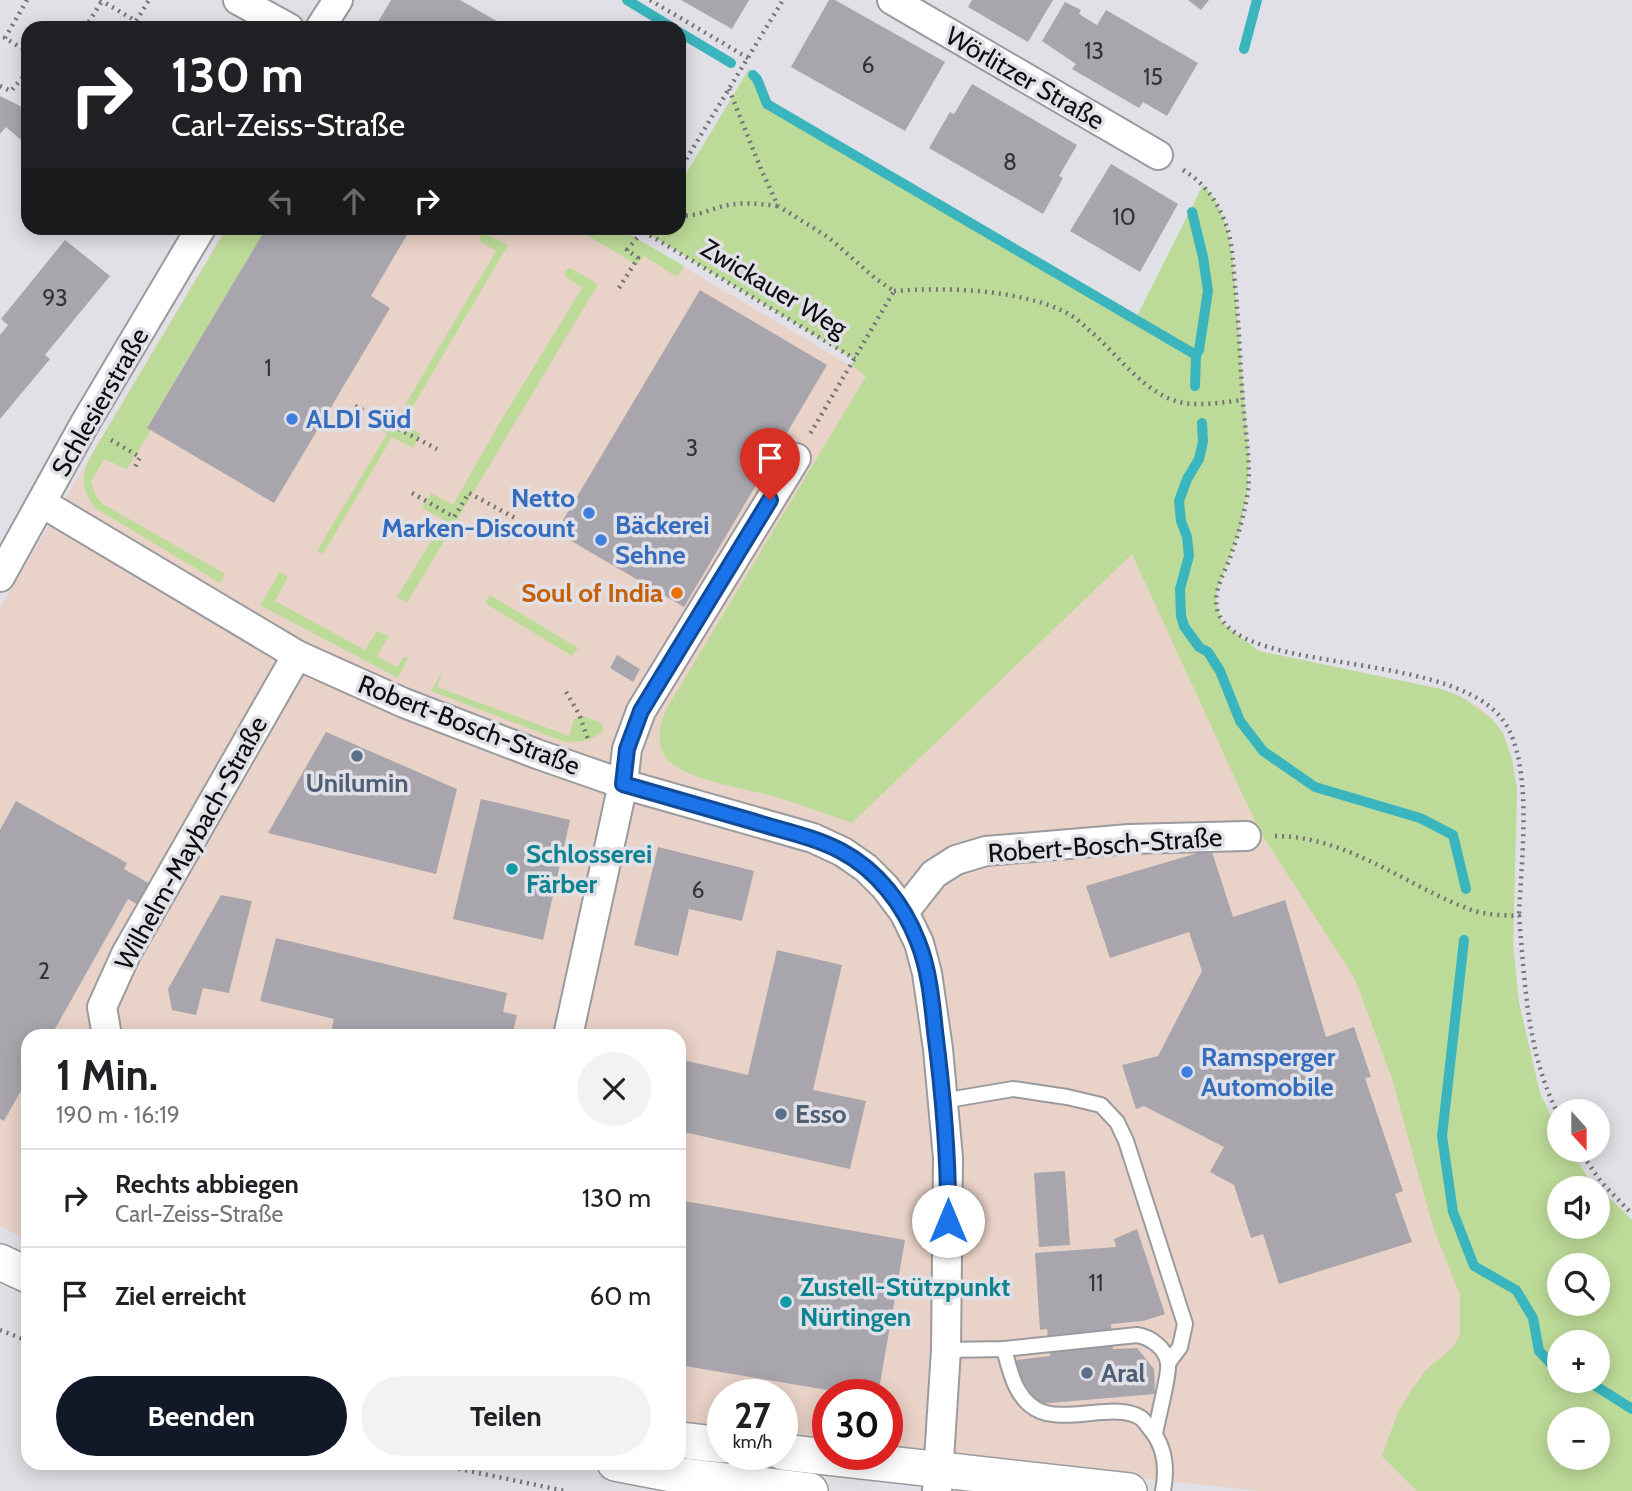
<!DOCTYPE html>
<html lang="de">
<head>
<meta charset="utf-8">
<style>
  body { margin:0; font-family:Cabin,sans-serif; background:#f2f2f2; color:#202124; height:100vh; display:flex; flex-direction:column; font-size:26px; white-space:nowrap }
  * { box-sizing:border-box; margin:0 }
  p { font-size:23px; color:#757577 }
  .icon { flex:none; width:38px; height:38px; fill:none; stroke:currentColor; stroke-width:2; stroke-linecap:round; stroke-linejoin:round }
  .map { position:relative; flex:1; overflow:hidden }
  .side { position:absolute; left:21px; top:1029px; width:665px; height:441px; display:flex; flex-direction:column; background:#fff; border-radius:21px; box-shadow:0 4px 18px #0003 }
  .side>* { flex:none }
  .guide { position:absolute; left:21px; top:21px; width:665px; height:214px; border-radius:21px; box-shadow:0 4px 18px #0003; background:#202124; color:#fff; overflow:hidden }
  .needle { width:46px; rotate:159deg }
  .tools { position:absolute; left:1547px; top:1099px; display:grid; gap:14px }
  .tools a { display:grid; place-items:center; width:63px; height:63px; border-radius:50%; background:#fff; box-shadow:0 4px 18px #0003; font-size:35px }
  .speed { position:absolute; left:707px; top:1379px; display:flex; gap:14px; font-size:35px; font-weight:700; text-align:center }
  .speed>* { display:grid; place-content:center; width:91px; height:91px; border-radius:50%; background:#fff; box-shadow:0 4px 18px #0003; line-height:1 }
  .speed small { font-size:18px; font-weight:400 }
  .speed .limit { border:10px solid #d22; background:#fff; color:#111 }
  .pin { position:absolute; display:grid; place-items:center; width:60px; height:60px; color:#fff; margin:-72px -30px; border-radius:50% 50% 50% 0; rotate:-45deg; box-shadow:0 0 7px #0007 }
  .pin .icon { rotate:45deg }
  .me { position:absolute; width:77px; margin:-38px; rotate:0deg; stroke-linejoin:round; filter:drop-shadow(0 0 5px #0008) }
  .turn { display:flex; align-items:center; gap:24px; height:147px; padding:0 35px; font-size:32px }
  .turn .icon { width:91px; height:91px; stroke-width:2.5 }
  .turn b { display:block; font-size:49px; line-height:60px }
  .lanes { display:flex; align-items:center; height:66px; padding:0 35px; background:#0003; justify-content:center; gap:35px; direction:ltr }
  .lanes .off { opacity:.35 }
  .round { display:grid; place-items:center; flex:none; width:74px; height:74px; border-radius:37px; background:#f2f2f2 }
  .headline { display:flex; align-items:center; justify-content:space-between; height:119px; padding:0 35px }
  h1 { font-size:42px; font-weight:700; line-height:52px }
  .primary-button { display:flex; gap:14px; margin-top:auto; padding:14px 35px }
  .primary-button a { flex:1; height:80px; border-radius:42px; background:#111827; color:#fff; font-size:28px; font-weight:700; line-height:80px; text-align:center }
  .primary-button a+a { background:#f2f2f2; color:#202124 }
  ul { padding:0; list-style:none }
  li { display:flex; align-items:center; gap:21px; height:98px; padding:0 35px; border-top:2px solid #e0e0e0 }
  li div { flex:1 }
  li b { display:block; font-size:26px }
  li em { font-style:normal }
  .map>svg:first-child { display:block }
</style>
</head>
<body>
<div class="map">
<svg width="1632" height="1491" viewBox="0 0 1632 1491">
  <rect width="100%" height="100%" fill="#e1e0e6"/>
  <path fill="#e9d2c7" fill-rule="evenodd" d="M226,228H618L861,372L1132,553L1228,638L1259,651L1441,689L1477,705L1492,719L1503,733L1512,759L1517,789L1513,945L1519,1003L1540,1093L1559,1133V1150H1570L1587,1176L1632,1222V1491H1261L887,1451V1395H828V1444L782,1439V1395H723V1432L679,1427V1036H28V1241L0,1226V608ZM1559,1188H1598V1227H1559ZM1559,1265H1598V1304H1559ZM1559,1342H1598V1381H1559ZM1559,1419H1598V1458H1559Z"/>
  <g fill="#bddb98" fill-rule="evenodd">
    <path d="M749,69L757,75L768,104L1137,316L1203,185C1223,206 1230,234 1233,262L1249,460L1247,493L1240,529L1217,590L1216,602L1222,623L1259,651L1441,689L1460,696L1492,719L1503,733L1512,759L1517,789L1513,945L1519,1003L1540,1093L1559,1133V1150H1570L1587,1176L1632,1220V1491H1417L1382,1456L1398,1412L1411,1391L1425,1371L1453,1347L1460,1335V1295L1433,1227L1392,1079L1355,979L1258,828L1132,554L852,823C827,814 802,805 776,797C750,789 687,780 670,762C654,746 659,726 667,708L866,376L851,365L854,359L649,234L653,228H679V185ZM1598,1188V1227H1559V1188ZM1559,1265H1598V1304H1559ZM1559,1342H1598V1381H1559ZM1598,1419V1458H1559V1419Z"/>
    <path d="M227,228H266L147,427L151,430L127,469L104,459L91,481L95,494L101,503L225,574L220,583L95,508C81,490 81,475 91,456Z"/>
    <polygon points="575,228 618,228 684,266 677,277 644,256 637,265"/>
    <polygon points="484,233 508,245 403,423 421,434 413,448 392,437 323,554 317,551 387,434 371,424 378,411 397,419 496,251 481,242 480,237"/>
    <polygon points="571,268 598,284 407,603 397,597 444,520 422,508 431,493 453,505 499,424 582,288 565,276 565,270"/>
    <polygon points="280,572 287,576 287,579 275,601 365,650 377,631 389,636 377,656 397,667 404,657 408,657 398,678 260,605"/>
    <polygon points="490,595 578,648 572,656 485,603"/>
    <path d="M443,670L437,687L569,736L574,719L584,716L601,723L604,730C592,741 581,742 565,742L431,691Z"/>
  </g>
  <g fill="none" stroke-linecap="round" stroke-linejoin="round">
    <g stroke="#3ab5be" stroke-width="10">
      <polyline points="627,0 673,28"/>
      <polyline points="679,32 731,63"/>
      <polyline points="1244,49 1257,0"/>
      <polyline points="753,75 757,79 767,104 1196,355 1195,386"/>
      <polyline points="1192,212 1203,257 1208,291 1199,350 1196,355"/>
      <polyline points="1202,423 1203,442 1199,459 1187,479 1179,501 1181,521 1187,537 1189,556 1180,589 1181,616 1184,626 1199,647 1208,652 1220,671 1240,721 1263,751 1315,787 1420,818 1453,835 1466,889"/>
      <polyline points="1464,940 1442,1136 1453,1212 1474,1266 1516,1290 1533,1318 1539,1351 1559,1372"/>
      <polyline points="1584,1381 1591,1383 1632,1409"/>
    </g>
  </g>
  <g fill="#a8a6ac">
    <polygon points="391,0 460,0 509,28 377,28 375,27"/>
    <polygon points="681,0 749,0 732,29"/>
    <polygon points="829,0 835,0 945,62 905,131 791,67"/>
    <polygon points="972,0 1053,0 1028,42 968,7"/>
    <polygon points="1188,0 1209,0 1201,10"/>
    <polygon points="1065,2 1081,10 1079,14 1097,25 1106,10 1198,63 1167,116 1143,102 1139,108 1072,69 1076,64 1042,41"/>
    <polygon points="972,84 1077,145 1059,176 1063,178 1043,214 929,148 950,112 954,114"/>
    <polygon points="0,96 22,107 28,101 28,146 6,127 0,134"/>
    <polygon points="1111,164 1178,204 1140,272 1070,231"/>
    <polygon points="266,228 411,228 371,296 390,308 274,503 147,428"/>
    <polygon points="65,240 110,276 45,355 50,359 0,419 0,335 8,325 1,319"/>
    <polygon points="700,290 827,365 684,607 556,532"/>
    <polygon points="617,655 640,669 633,682 610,668"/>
    <polygon points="326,732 457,789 436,874 268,833"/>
    <polygon points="481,799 570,820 543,940 453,919"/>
    <polygon points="16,801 127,863 124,869 150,884 138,905 128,899 51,1036 28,1036 28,1078 4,1121 0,1119 0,830"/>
    <polygon points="658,847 754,871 742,921 689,909 678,956 634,945"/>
    <polygon points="1211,849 1233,917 1285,900 1326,1037 1354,1027 1371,1077 1365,1078 1403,1191 1395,1194 1412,1242 1279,1284 1263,1234 1251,1238 1234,1185 1210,1172 1224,1147 1144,1106 1136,1109 1122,1065 1158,1056 1202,971 1189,932 1110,958 1086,886"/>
    <polygon points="221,895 252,901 229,993 203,988 196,1015 172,1010 168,989"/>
    <polygon points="276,938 507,993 503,1012 517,1015 512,1036 409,1036 380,1029 378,1036 330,1036 334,1019 260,1001"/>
    <polygon points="777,950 842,965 813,1090 866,1101 850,1169 679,1131 679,1059 748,1075"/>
    <polygon points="1065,1171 1070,1245 1039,1247 1034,1173"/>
    <polygon points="679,1200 905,1240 878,1395 857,1395 679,1365"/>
    <polygon points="1137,1229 1165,1314 1143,1321 1111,1324 1113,1349 1137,1348 1154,1369 1155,1394 1038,1404 1017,1372 1015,1360 1050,1356 1047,1329 1040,1330 1035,1253 1116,1247 1114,1239"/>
  </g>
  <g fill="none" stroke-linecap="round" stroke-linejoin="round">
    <g stroke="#9b9a9f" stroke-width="18">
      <g id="service">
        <polyline points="942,1101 1013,1089 1067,1097 1101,1105 1117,1122 1126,1141 1185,1324 1180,1347 1168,1363"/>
        <path d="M1004,1349C1010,1371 1015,1397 1036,1409C1063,1425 1118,1401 1141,1418C1145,1421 1148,1427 1151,1430C1166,1448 1167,1470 1163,1491"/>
        <path d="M946,1350L1004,1349L1137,1335C1150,1337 1166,1348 1168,1363C1170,1373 1157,1421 1155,1434"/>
      </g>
    </g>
    <g stroke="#9b9a9f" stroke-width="32">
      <g id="minor">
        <polyline points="238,0 289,28"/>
        <polyline points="892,0 1158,155"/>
        <polyline points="320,28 338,0"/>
        <polyline points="42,503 297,655 404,703 537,754 623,784 813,838 843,852 866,868 885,887 904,912 919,943 927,973 938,1049 948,1158 946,1350 937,1491"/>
        <polyline points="0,577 84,425 201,228"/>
        <polyline points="904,912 934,874 956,860 986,851 1129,839 1246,836"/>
        <polyline points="107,1036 102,1007 126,954 297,655"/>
        <polyline points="568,1036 623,784 627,749 641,711 796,458"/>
      </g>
    </g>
    <g stroke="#9b9a9f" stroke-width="38">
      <g id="tertiary">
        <polyline points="0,1262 28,1275"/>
        <polyline points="679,1440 723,1445"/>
        <polyline points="782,1452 1129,1491"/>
        <polyline points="615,1463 682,1476 810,1491"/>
      </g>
    </g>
    <g stroke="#747478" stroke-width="4.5" stroke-dasharray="2 5" stroke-linecap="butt">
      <polyline points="27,0 5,38 28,52"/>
      <polyline points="100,0 136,21 149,0"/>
      <polyline points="650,0 748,58"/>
      <polyline points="85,28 102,1"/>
      <polyline points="0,86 11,91 28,71"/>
      <polyline points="729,89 761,169 778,206 828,237 876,279 894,291 810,434"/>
      <path d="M1183,170C1204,183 1216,199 1225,222C1233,242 1233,263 1235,285C1239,323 1240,362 1243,401C1245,431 1251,461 1248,491C1245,511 1239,533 1232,552C1226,572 1211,591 1218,612C1241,679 1472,646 1510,732C1532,780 1521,862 1519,916"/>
      <polyline points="679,171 783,0"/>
      <path d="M679,215C695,218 712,208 728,205C744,202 761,204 778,206"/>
      <polyline points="638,228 855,359"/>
      <polyline points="619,288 638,258 627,250 645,228"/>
      <path d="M894,291C947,287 1019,289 1067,313C1075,317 1082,324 1088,329C1118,354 1145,396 1184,403C1203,406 1225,402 1243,400"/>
      <polyline points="355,406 437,449"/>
      <polyline points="111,440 140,457 134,469"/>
      <polyline points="412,493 454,517 469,493 515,518"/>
      <polyline points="566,692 579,714 588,739"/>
      <path d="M1275,836C1346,836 1402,883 1466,908C1482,915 1502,915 1519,916C1525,984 1527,1054 1559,1116"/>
      <polyline points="1579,1150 1602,1183 1632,1214"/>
      <polyline points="0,1330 28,1341"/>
      <polyline points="431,1463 565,1491"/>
    </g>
    <use href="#service" stroke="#fff" stroke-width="14"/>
    <use href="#minor" stroke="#fff" stroke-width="28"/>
    <use href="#tertiary" stroke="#fff" stroke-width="35"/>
  </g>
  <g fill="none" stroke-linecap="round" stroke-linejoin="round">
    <g stroke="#114b97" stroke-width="18">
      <path id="route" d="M770,500L641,711L627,749L623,784C667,797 711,809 755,822C784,831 814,837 841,851C877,870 904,905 918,942C929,969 932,1002 935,1031C943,1094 949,1157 948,1221"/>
    </g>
    <use href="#route" stroke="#1a73e8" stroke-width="12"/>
  </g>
  <g fill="#3f7fe0" stroke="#e1e0e6" stroke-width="2.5">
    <circle cx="292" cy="419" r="7"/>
    <circle cx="589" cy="513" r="7"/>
    <circle cx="601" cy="540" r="7"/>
    <circle cx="1187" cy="1072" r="7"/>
  </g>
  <circle fill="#e8710a" stroke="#e1e0e6" stroke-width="2.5" cx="677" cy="593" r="7"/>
  <g fill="#5c6f8a" stroke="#e1e0e6" stroke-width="2.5">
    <circle cx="357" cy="756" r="7"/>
    <circle cx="781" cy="1114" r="7"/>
    <circle cx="1087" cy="1373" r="7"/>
  </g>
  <g fill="#0f9aa8" stroke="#e1e0e6" stroke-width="2.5">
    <circle cx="512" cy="869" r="7"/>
    <circle cx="786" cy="1302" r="7"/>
  </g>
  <g text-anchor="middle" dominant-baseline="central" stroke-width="7" stroke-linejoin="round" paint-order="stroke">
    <g font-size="23" fill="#343336">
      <text x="1094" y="51">13</text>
      <text x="868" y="65">6</text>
      <text x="1153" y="77">15</text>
      <text x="1010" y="162">8</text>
      <text x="1124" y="217">10</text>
      <text x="55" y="298">93</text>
      <text x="268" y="368">1</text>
      <text x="692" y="448">3</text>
      <text x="698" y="890">6</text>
      <text x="44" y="971">2</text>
      <text x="1096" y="1283">11</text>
    </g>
    <g font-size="26" fill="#0d0d0f" stroke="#e1e0e6">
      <text transform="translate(1025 78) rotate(30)">Wörlitzer Straße</text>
      <text transform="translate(774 288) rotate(31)">Zwickauer Weg</text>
      <text transform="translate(100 402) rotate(-60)">Schlesierstraße</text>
      <text transform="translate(469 725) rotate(21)">Robert-Bosch-Straße</text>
      <text transform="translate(191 843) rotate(-61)">Wilhelm-Maybach-Straße</text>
      <text transform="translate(1105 845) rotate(-4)">Robert-Bosch-Straße</text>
    </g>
    <g font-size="26" font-weight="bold" fill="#366cbe" stroke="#e1e0e6" text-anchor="start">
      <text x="306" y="419">ALDI Süd</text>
      <text x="575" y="498" text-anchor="end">Netto<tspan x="575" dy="30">Marken-Discount</tspan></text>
      <text x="615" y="525">Bäckerei<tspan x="615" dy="30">Sehne</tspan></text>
      <text x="1201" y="1057">Ramsperger<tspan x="1201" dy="30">Automobile</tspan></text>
    </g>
    <g font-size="26" font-weight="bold" fill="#c56008" stroke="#e1e0e6" text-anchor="end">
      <text x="663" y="593">Soul of India</text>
    </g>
    <g font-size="26" font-weight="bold" fill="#4e5e75" stroke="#e1e0e6" text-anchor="start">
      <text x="357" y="783" text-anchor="middle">Unilumin</text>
      <text x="795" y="1114">Esso</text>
      <text x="1101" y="1373">Aral</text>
    </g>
    <g font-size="26" font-weight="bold" fill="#0d838f" stroke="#e1e0e6" text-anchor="start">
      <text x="526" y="854">Schlosserei<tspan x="526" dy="30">Färber</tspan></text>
      <text x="800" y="1287">Zustell-Stützpunkt<tspan x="800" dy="30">Nürtingen</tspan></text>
    </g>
  </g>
</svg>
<div class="tools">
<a><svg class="needle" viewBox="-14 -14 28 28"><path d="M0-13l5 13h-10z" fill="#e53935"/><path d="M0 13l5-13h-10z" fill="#757577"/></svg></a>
<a><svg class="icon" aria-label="sound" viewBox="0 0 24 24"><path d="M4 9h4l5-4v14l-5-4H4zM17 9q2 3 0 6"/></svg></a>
<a><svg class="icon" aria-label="search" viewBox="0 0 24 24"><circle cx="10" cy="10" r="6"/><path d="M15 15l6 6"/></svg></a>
<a>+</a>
<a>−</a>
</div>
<div class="speed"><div>27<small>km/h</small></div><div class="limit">30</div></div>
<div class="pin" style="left:770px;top:500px;background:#d93025"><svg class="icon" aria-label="arrive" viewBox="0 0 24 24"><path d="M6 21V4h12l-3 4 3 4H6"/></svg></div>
<svg class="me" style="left:948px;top:1221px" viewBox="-20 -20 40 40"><circle r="19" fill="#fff"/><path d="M0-13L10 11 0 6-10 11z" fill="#1a73e8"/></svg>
<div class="guide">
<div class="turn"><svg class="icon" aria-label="right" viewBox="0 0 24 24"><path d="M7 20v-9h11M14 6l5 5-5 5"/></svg><div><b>130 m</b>Carl-Zeiss-Straße</div></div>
<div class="lanes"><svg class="icon off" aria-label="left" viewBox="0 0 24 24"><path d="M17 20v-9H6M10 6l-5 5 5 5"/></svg><svg class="icon off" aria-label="ahead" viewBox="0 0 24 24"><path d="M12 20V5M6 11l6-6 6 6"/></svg><svg class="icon" aria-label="right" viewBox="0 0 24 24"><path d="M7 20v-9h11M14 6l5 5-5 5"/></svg></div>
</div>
<section class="side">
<div class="headline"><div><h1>1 Min.</h1><p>190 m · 16:19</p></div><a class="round"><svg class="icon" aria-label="close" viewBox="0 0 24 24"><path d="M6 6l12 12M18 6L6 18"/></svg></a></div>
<ul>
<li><svg class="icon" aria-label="right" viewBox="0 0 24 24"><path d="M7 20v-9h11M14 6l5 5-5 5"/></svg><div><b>Rechts abbiegen</b><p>Carl-Zeiss-Straße</p></div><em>130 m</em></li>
<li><svg class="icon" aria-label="arrive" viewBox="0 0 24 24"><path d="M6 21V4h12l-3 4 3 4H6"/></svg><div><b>Ziel erreicht</b></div><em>60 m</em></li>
</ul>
<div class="primary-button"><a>Beenden</a><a>Teilen</a></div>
</section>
</div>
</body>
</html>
